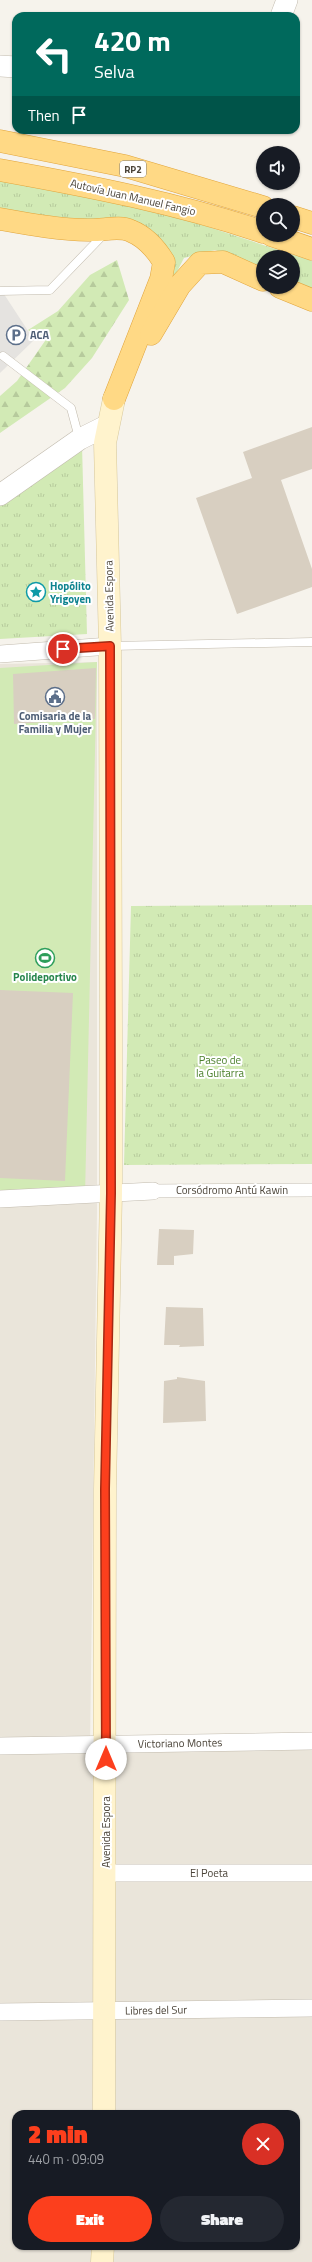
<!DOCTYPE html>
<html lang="en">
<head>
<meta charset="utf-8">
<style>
  body { margin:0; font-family:"Titillium Web",sans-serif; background:#242831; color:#f1f3f6; height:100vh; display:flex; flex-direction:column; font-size:15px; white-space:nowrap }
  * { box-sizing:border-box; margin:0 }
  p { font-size:13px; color:#9ea1a6 }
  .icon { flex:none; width:22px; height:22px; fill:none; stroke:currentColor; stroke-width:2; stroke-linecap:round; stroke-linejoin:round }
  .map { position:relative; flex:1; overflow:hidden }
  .drawer { position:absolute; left:12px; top:2110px; width:288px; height:140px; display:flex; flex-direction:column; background:#171b24; border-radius:12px; box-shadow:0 1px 3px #0004 }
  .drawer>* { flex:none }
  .guide { position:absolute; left:12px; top:12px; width:288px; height:122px; border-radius:12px; box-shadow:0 1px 3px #0004; background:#00695c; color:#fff; overflow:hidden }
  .tools { position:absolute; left:256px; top:146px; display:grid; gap:8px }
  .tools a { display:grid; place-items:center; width:44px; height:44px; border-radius:50%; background:#171b24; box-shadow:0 1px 3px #0004; font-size:20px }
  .pin { position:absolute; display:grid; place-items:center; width:34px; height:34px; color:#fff; margin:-17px; border:2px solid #fff; border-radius:50%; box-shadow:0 1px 4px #0007 }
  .me { position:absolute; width:44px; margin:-22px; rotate:0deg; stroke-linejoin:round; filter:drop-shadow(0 0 3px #0008) }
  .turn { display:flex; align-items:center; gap:14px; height:84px; padding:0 16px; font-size:18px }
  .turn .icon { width:52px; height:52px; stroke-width:2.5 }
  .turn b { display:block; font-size:28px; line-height:34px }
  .then { display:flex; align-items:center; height:38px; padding:0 16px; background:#0003; gap:8px; font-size:15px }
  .round { display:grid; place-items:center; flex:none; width:42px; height:42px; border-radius:21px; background:#242831 }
  .headline { display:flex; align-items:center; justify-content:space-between; height:68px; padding:0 16px }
  h1 { font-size:24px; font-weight:800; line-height:30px; color:#fc3f1d }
  .button { display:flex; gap:8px; margin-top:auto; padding:8px 16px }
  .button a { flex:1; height:46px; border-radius:24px; background:#fc3f1d; color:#fff; font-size:16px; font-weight:800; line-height:46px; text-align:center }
  .button a+a { background:#242831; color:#f1f3f6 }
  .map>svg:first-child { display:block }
</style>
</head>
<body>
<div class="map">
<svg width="312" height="2262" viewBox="0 0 312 2262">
  <defs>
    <pattern id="grass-tufts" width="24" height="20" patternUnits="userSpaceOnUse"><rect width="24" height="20" fill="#d2eab5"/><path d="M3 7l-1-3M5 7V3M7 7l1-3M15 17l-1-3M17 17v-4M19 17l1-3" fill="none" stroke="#b6ca9c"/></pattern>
    <pattern id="forest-firs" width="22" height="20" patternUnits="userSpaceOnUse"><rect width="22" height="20" fill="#d2eab5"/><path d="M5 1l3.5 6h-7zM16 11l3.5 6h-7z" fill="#b6ca9c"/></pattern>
  </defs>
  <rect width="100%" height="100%" fill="#f6f3ec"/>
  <path fill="#eae5da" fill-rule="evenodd" d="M97,662V1211L90,1749L312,1743V2262H0V664ZM16,2114H296V2246H16Z"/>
  <g fill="url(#grass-tufts)">
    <polygon points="0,178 175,216 312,261 312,288 293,280 293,257 263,257 263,267 215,250 184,258 146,332 170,262 92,221 0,210"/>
    <polygon points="82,445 87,634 0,639 0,504"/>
    <polygon points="312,905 312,1164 124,1165 131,906"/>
  </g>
  <polygon fill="url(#forest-firs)" points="117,260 129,300 92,358 65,388 0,433 0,396 17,381 45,341 28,330 58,311 90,275"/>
  <polygon fill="#d2eab5" points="97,662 85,1196 0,1196 0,668"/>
  <polygon fill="#e5e3e0" points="0,288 34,340 0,373"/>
  <g fill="#d8cfc1">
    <polygon points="312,427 312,469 281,480 312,569 312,587 237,614 196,498 252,478 243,452"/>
    <polygon points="96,668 95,719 14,724 13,674"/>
    <polygon points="0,990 73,993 65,1181 0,1178"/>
    <polygon points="159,1229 194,1230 193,1254 174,1256 174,1265 157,1265"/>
    <polygon points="166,1307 203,1308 204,1346 179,1347 180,1345 164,1345"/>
    <polygon points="177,1377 205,1381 206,1421 163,1423 164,1381 177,1379"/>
  </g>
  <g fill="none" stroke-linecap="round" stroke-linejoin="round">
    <g stroke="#c2bbae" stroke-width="9">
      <g id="service">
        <polyline points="0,291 50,290 105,233"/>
        <polyline points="3,356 71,408 79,438"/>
        <polyline points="111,646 312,642"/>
      </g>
    </g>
    <g stroke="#c2bbae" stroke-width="14">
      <polyline id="pedestrian" points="153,1191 312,1190"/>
    </g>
    <g stroke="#c2bbae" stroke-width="18">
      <g id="minor">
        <polyline points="0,654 110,646"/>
        <polyline points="0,1199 153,1191"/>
        <polyline points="0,1746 312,1741"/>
        <polyline points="105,1873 312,1873"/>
        <polyline points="0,2012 312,2008"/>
      </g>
    </g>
    <g stroke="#c2bbae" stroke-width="22">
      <g id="tertiary">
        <polyline points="281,16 287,0"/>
        <polyline points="0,66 16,67"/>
        <polyline points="0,495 80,439 108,425"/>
      </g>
    </g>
    <g stroke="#d6c79b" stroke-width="23">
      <g id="secondary">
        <polyline points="104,2114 105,1489 111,1193 111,1030 110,646 105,443 114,399"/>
        <polyline points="102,2262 103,2246"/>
      </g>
    </g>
    <g stroke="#e0a43c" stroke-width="23">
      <g id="trunk">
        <polyline points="0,141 125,166 263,207"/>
        <path d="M0,170C89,186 177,203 263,232"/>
        <polyline points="293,217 312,223"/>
        <path d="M0,219C28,224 60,230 88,230C102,231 119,225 131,231C146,237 156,249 164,262L161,279L114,399"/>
        <polyline points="271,235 312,249"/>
        <polyline points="280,287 312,300"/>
        <polyline points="151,334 180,285 200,263 223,262 263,280"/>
      </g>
    </g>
    <use href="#service" stroke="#fff" stroke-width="8"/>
    <use href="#pedestrian" stroke="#fff" stroke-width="13"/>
    <use href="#minor" stroke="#fff" stroke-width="17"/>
    <use href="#tertiary" stroke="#fff" stroke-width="21"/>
    <use href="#secondary" stroke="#fff3cd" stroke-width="22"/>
    <use href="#trunk" stroke="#ffd985" stroke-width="22"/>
  </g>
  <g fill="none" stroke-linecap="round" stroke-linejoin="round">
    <g stroke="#a42913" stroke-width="10">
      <polyline id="route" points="63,649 110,646 111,1193 105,1489 106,1759"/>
    </g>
    <use href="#route" stroke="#fc3f1d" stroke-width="7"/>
  </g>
  <defs>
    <g id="parking-ring" transform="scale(1)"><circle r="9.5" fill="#fff" stroke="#5c6f8a" stroke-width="1.5"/><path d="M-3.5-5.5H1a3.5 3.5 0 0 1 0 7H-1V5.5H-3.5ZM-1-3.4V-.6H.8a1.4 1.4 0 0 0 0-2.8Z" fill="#5c6f8a"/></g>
    <g id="sight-ring" transform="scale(1)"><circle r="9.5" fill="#fff" stroke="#0f9aa8" stroke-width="1.5"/><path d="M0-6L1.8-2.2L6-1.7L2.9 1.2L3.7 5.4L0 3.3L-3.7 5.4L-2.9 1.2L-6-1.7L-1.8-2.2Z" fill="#0f9aa8"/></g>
    <g id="civic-ring" transform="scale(1)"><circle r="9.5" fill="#fff" stroke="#5c6f8a" stroke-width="1.5"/><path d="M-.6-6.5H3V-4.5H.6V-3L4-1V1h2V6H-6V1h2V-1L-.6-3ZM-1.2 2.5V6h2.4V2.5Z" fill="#5c6f8a"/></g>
    <g id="stadium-ring" transform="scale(1)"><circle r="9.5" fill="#fff" stroke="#2e9e5b" stroke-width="1.5"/><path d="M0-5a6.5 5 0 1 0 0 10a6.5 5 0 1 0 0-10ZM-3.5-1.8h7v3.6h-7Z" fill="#2e9e5b"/></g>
  </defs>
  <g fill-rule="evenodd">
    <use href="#parking-ring" x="16" y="335"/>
    <use href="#sight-ring" x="36" y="592"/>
    <use href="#civic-ring" x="55" y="697"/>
    <use href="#stadium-ring" x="45" y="958"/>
  </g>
  <g text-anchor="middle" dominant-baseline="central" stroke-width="4" stroke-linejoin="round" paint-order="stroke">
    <rect fill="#fff" stroke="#817c74" stroke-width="1" x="120" y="161" width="26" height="16" rx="3"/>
    <g font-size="10" font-weight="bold" fill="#4b4439">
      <text x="133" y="169">RP2</text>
    </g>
    <g font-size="11" fill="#4b4439" stroke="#fff">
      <text transform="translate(133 197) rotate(13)">Autovía Juan Manuel Fangio</text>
      <text transform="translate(109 596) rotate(-91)">Avenida Espora</text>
      <text x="232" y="1190">Corsódromo Antú Kawin</text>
      <text transform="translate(180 1743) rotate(-1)">Victoriano Montes</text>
      <text transform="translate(106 1832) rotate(-90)">Avenida Espora</text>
      <text x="209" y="1873">El Poeta</text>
      <text transform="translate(156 2010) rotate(-1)">Libres del Sur</text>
    </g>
    <g font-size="11" font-weight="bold" fill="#4e5e75" stroke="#fff" text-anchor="start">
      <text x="30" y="335">ACA</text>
      <text x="55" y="716" text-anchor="middle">Comisaria de la<tspan x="55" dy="13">Familia y Mujer</tspan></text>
    </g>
    <g font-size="11" font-weight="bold" fill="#0d838f" stroke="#fff" text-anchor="start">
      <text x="50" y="586">Hopólito<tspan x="50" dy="13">Yrigoyen</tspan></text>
    </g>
    <g font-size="11" font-weight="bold" fill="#27864d" stroke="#fff">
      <text x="45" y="977">Polideportivo</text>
    </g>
    <g font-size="11" fill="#4a7f2a" stroke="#fff">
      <text x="220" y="1060">Paseo de<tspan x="220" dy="13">la Guitarra</tspan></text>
    </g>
  </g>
</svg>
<div class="tools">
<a><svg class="icon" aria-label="sound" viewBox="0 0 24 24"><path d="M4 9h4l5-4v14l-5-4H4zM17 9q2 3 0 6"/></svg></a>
<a><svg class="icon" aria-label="search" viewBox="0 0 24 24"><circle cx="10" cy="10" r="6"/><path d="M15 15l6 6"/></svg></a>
<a><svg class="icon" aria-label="layers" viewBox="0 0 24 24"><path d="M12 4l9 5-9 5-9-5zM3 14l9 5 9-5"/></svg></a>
</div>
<div class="pin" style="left:63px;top:649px;background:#d93025"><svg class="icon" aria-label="arrive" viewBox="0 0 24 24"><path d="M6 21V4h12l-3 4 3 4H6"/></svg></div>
<svg class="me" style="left:106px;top:1759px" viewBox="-20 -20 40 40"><circle r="19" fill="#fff"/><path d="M0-13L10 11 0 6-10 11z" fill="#fc3f1d"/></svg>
<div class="guide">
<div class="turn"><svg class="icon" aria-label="left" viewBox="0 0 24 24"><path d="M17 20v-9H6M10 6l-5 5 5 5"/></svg><div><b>420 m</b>Selva</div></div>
<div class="then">Then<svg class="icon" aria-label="arrive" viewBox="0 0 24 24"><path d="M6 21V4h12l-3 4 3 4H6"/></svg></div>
</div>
<section class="drawer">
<div class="headline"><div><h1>2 min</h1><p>440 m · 09:09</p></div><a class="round" style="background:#d93025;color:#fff"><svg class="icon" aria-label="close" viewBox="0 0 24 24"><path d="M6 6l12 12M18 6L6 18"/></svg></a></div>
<div class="button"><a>Exit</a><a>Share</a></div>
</section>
</div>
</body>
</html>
